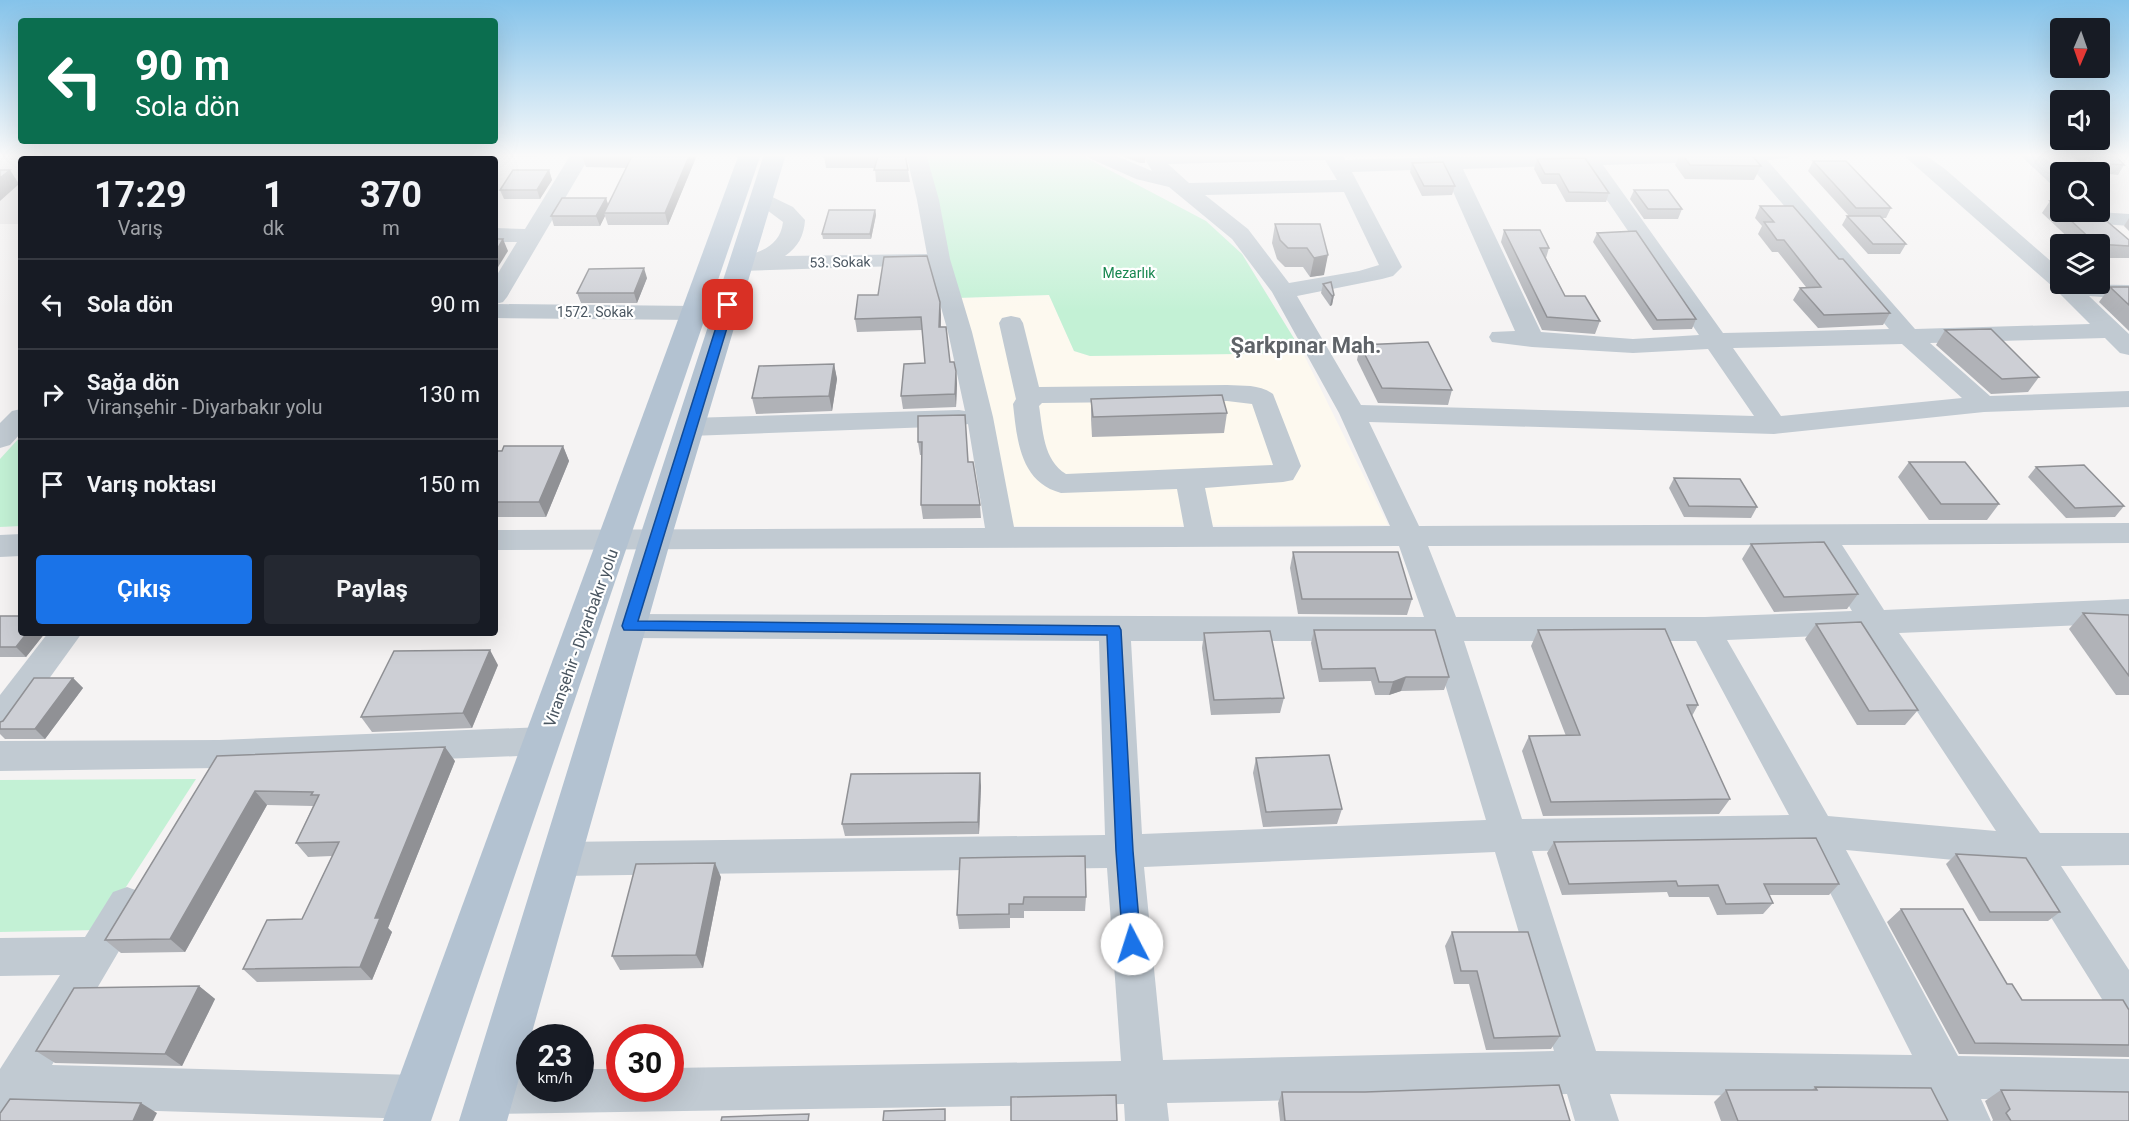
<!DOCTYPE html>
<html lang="tr">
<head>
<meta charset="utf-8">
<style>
  body { margin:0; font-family:Roboto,sans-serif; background:#242831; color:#f1f3f6; height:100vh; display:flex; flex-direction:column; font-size:22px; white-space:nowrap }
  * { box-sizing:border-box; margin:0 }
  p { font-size:20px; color:#9ea1a6 }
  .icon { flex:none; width:33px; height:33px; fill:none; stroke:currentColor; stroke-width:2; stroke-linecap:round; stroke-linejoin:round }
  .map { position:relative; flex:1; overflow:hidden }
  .panel { position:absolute; left:18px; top:156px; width:480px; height:480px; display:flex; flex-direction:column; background:#171b24; border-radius:6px; box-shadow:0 6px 24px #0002 }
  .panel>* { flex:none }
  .top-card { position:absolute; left:18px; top:18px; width:480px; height:126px; border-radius:6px; box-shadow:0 6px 24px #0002; background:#0b6e4f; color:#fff; overflow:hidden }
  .needle { width:39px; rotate:182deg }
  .buttons { position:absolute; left:2050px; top:18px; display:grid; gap:12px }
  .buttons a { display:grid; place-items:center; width:60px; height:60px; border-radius:6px; background:#171b24; box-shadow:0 6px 24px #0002; font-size:30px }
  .speed { position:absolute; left:516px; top:1024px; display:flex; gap:12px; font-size:30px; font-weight:700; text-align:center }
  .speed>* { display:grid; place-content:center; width:78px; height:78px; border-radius:50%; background:#171b24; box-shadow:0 6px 24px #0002; line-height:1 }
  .speed small { font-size:15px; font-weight:400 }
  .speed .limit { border:9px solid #d22; background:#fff; color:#111 }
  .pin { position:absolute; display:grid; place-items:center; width:51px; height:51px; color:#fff; margin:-26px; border-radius:12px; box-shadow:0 3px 9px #0006 }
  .me { position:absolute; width:66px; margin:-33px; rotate:355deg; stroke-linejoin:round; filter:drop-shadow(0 0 4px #0008) }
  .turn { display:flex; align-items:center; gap:21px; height:126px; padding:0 18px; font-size:27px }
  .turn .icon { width:78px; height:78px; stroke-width:2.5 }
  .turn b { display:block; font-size:42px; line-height:51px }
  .eta { display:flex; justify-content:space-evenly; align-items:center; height:102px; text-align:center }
  .eta b { font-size:36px; font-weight:700; line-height:42px }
  .action { display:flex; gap:12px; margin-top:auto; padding:12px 18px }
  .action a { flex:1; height:69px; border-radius:6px; background:#1a73e8; color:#fff; font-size:24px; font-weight:700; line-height:69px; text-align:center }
  .action a+a { background:#242831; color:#f1f3f6 }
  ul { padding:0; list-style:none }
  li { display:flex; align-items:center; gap:18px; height:90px; padding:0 18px; border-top:2px solid #363941 }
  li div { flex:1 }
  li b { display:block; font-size:22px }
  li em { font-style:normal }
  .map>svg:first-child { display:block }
</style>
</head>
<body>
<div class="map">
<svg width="2129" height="1121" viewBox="0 0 2129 1121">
  <rect width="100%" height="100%" fill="#f5f3f3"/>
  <polygon fill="#fdf9ef" points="1049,295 1074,351 1090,356 1303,353 1388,525 1010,526 956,298"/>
  <polygon fill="#e6e4e5" points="0,154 246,154 241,159 21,159 21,224 0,224"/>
  <g fill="#c3f1d5">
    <polygon points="924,154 1079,154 1206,221 1242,254 1303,353 1090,356 1074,351 1049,295 956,298"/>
    <polygon points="21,436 21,526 0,527 0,459"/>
    <polygon points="196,779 98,930 0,932 0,780"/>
  </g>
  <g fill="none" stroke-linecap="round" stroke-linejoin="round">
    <g fill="#c1cad2" fill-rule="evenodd">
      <polygon points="257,154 278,154 274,159 253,159"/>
      <polygon points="395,154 415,154 411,159 391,159"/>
      <polygon points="571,154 591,154 507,297 503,302 496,304 695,306 703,308 707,313 703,318 695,320 495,318 495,278 517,242 495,242 495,228 525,229"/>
      <path d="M906,154H926L939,200L950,259L972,332L993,417L1014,527H1184L1177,489L1061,493C1020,482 1017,440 1013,404L1016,399L999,323L1002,318L1011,316L1020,318L1023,323L1039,387L1227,385C1244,386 1259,384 1273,394L1301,466L1293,480L1283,482L1205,488L1213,527L1390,526L1339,413L1272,292L1232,239L1169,187L1136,179L1089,158L1086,154H1112L1152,171L1142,154H1342L1345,160L1437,157L1436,154H1456L1457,157L1574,154H1791L1788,158L1767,160L1915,329L2090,324L2052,286L1902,154H1924L1945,169L2061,270V284L2129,285V299L2089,296L2129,334V355L2120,353L2105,338L1930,343L1990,396L2129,391V407L1984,412L1774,434L1369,422L1419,526L2129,523V543L1842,545L1884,610L2129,599V623L1899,633L2040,833H2129V865L2061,866L2129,970V1026L2115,1020L2019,866L1846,850L1958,1056L2129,1059V1101L1981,1099L1991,1121H1946L1934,1098L1610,1094L1619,1121H1575L1567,1094L1167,1103L1169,1121H1125L1124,1104L491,1114L476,1107L469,1092L476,1077L491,1070H530V1089H580V1069H620V1089H670V1068L1121,1061L1107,868L560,876L547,871L541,859L547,847L560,842L1105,835L1099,641L629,638L618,634L613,626L618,618L629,614L1424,617L1399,546L495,550V530L985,528L968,424L959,426L690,436L681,433L677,427L681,421L690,418L959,410L965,411L948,332L929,265L741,271L733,269L730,264L733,259C755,254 780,249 783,222L751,198L755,194L762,192L793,207L805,220C804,236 798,247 785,256L927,254L917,200ZM1325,160L1337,180L1189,183L1168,164ZM1746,161L1889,329L1723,333L1603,165ZM1583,165L1699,335L1633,339L1541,332L1463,169ZM1443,169L1515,331L1492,332L1489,337L1492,342L1532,347L1633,353L1708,349L1754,416L1361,405L1297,296L1382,279L1393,276L1402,267L1352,172ZM1344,192L1379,265L1359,271L1289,283L1248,229L1205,195ZM1902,344L1962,398L1781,416L1733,348ZM1227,401L1252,404L1273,465L1066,474C1043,460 1043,430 1039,406L1042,403ZM1812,545L1852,611L1705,617H1456L1428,546ZM1866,634L1996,831L1828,816L1727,640ZM1131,641H1432L1486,820L1142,834ZM1464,641H1696L1789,815L1522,819ZM1807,847L1912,1055L1596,1051L1532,851ZM1495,852L1554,1051L1163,1060L1144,867Z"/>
      <polygon points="2019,154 2040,154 2062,172 2061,189 2054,187"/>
      <polygon points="2099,212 2129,214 2129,226 2091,223 2088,218 2091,213"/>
      <polygon points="21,409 21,433 10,445 0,448 0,423 12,411"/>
      <polygon points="21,534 21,556 0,557 0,535"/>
      <polygon points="48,633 82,633 12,730 0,734 0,695"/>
      <polygon points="543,727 555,731 560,741 555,751 543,755 219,768 0,771 0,741 219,740"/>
      <polygon points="127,887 141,892 146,905 52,1065 415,1075 430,1082 437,1097 430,1112 415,1119 26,1107 17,1121 0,1121 0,1069 60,975 0,976 0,938 85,937 113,892"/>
    </g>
    <g fill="#b3c2d1" fill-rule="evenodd">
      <polygon points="739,154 761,154 431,1121 383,1121"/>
      <polygon points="764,154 786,154 671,539 507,1121 459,1121 639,539"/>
    </g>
  </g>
  <g fill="#b0b2b7">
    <polygon points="417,154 539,154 536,157 483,156 481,159 433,159 437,154"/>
    <polygon points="584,154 706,154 705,155 697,155 668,225 608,225 605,216 600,226 554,226 551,216 606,198 608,205 627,168 586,167 582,156"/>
    <polygon points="905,154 910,182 876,182 875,168 826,168 824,157"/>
    <polygon points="1117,154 1145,154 1145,163 1140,163"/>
    <polygon points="1400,154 1434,154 1433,155 1401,156"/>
    <polygon points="1680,154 1751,154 1761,166 1754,180 1685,179 1675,165"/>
    <polygon points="2072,154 2114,154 2124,165 2118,175 2100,173 2100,172 2088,172"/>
    <polygon points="1537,159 1609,193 1606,202 1566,202 1556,184 1542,184 1534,169"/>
    <polygon points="1813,161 1891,208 1886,218 1882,218 1906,244 1900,254 1868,254 1842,225 1847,216 1849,216 1808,171"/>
    <polygon points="1412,163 1455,186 1452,195 1422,196 1410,172"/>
    <polygon points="549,170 552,180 540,199 504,199 500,190"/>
    <polygon points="1634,190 1682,209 1678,219 1644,219 1630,199"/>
    <polygon points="2050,201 2129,240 2129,258 2100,258 2100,244 2075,244 2042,213"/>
    <polygon points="1760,206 1839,259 1890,313 1883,325 1818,328 1793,300 1800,288 1806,287 1778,252 1772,252 1758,234 1762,226 1755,218"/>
    <polygon points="875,210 876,215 871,239 823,239 822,234"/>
    <polygon points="2129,218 2129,231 2124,226"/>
    <polygon points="1275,224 1320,224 1324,275 1310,277 1303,267 1285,267 1277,259 1272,243"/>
    <polygon points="1504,230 1549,248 1546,258 1565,296 1600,321 1595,334 1542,330 1501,242"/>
    <polygon points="1597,233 1696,319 1692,329 1653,330 1593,242"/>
    <polygon points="647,278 637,303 581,303 577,293"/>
    <polygon points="1323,284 1334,295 1332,305 1330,306 1321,293"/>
    <polygon points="2110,287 2129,287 2129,331 2099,302"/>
    <polygon points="941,315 941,327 950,362 956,371 957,384 956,407 903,409 901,396 925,363 922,330 857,332 855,319"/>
    <polygon points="1945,330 2039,377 2028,392 1991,394 1936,345"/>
    <polygon points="1360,345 1452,390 1448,405 1378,403 1357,360"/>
    <polygon points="834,364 837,379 832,411 756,414 752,398"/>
    <polygon points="1091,399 1227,413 1224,433 1092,437 1091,419"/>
    <polygon points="918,416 968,462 980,505 981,518 923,519 921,505 922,455 920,455 918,442"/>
    <polygon points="563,446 569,461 546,517 495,517 495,451"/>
    <polygon points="1909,462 1999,504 1987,520 1929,520 1898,477"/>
    <polygon points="2036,467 2124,506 2115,517 2066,518 2028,477"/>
    <polygon points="1674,478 1757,507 1751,518 1684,517 1669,488"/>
    <polygon points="1751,544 1858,594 1847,609 1774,612 1742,559"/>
    <polygon points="1293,552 1412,599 1407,615 1298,614 1290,568"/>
    <polygon points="2083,613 2129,615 2129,695 2116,695 2069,629"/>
    <polygon points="0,616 21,633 45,633 26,657 0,657"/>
    <polygon points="1816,624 1918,710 1905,725 1857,725 1805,639"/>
    <polygon points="1314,630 1449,677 1444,690 1401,691 1389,695 1375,695 1371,681 1319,682 1311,643"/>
    <polygon points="1538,630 1698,705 1692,716 1730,799 1719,814 1543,816 1522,751 1529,736 1566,736 1531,646"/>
    <polygon points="1204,633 1284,698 1280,713 1211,715 1202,648"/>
    <polygon points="498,665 472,728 372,732 361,717"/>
    <polygon points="73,678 83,688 45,739 5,739 0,734 0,722"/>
    <polygon points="217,756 455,761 388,928 392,932 372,980 257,982 243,969 302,919 332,856 308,857 296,843 313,806 267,805 185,952 121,953 105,940"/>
    <polygon points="1256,758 1342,809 1337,824 1263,827 1253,773"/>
    <polygon points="981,786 979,834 845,836 842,824"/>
    <polygon points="1554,842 1839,884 1829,895 1769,895 1773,903 1763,914 1717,915 1709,897 1669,897 1667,892 1562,895 1547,853"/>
    <polygon points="1956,854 2060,912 2048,921 1979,921 1946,864"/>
    <polygon points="960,858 1086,897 1085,911 1024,911 1024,918 1010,918 1010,928 959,929 957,915"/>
    <polygon points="721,877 703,968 620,970 612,956"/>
    <polygon points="1901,909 2007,984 2022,1000 2129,1010 2129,1057 1959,1054 1887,922"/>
    <polygon points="1452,932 1560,1036 1551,1049 1486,1050 1469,984 1454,984 1445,946"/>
    <polygon points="199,986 215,999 182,1066 55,1063 36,1051"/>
    <polygon points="1815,1087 1948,1121 1721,1121 1714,1102 1726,1090 1812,1090"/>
    <polygon points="2001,1090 2129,1121 1992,1121 1993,1120 1985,1101"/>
    <polygon points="1282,1092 1570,1121 1280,1121 1278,1103"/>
  </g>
  <g fill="#909195">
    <polygon points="380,154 392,154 387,159 375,159"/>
    <polygon points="472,154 482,154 483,156 481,159 468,159"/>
    <polygon points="690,154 697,154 697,155 668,225 665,213"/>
    <polygon points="10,170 19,184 0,201 0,178"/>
    <polygon points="549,170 552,180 540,199 537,190"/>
    <polygon points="606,198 609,207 604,213 605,216 600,226 596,216"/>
    <polygon points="875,210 876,215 871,239 870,234"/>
    <polygon points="503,239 508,251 495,272 495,253"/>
    <polygon points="1328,255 1324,275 1310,277 1314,258"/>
    <polygon points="644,268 647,278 637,303 634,293"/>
    <polygon points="1334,295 1332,305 1330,306 1332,296"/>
    <polygon points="940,302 941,315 940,340 939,327"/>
    <polygon points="834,364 837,379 832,411 829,396"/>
    <polygon points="956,371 957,384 956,407 955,394"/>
    <polygon points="563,446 569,461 546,517 539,502"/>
    <polygon points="27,633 45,633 26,657 16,647"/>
    <polygon points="490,650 498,665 472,728 463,713"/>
    <polygon points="1406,677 1401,691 1389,695 1393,682"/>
    <polygon points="73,678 83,688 45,739 35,729"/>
    <polygon points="445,747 455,761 388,928 392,932 372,980 360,967 375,918"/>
    <polygon points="980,773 981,786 979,834 978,822"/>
    <polygon points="255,791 267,805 185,952 170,939"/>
    <polygon points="715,863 721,877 703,968 696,955"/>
    <polygon points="199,986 215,999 182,1066 165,1054"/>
    <polygon points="141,1103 157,1113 153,1121 133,1121"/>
  </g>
  <g fill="#cdcfd5" stroke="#909195" stroke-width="1.5">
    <polygon points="329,154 380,154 375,159 324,159"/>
    <polygon points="437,154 472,154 468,159 433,159"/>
    <polygon points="584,154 690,154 665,213 604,213 632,156 582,156"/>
    <polygon points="825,154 905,154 908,170 874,170 878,156 824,157"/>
    <polygon points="1682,154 1751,154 1761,166 1690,165"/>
    <polygon points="2086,154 2114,154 2124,165 2094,163"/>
    <polygon points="1585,158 1609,193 1569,192 1559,174 1545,174 1537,159"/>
    <polygon points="1813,161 1846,161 1891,208 1856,208"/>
    <polygon points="1443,162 1455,186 1424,186 1412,163"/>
    <polygon points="0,170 10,170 0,178"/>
    <polygon points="513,170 549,170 537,190 500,190"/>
    <polygon points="1634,190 1668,190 1682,209 1648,209"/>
    <polygon points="562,198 606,198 596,216 551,216"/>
    <polygon points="2050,201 2061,201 2061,212 2096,212 2129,240 2129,246 2096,244"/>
    <polygon points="1760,206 1793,206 1839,259 1843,259 1890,313 1824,315 1800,288 1821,287 1784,240 1777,240 1764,222 1774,222"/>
    <polygon points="829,210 875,210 870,234 822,234"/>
    <polygon points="1847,216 1880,216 1906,244 1873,244"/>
    <polygon points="1275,224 1320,224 1328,255 1314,258 1307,248 1288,248 1280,240"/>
    <polygon points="1504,230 1540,230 1549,248 1540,248 1565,296 1585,296 1600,321 1547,317"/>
    <polygon points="1636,231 1696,319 1657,320 1597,233"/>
    <polygon points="495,239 503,239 495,253"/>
    <polygon points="927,256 940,302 939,327 946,327 950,362 954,362 956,371 955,394 901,396 904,364 925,363 921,317 855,319 858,295 878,295 884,257"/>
    <polygon points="644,268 634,293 577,293 589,269"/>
    <polygon points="1331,282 1334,295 1332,296 1323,284"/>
    <polygon points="2110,287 2129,287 2129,305"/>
    <polygon points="1991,329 2039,377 2002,379 1945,330"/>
    <polygon points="1428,342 1452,390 1382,388 1360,345"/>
    <polygon points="834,364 829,396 752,398 759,366"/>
    <polygon points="1222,395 1227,413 1093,417 1091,399"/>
    <polygon points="965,415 968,462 973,462 980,505 921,505 922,442 918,442 918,416"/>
    <polygon points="504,446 563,446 539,502 495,502 495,451 502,451"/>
    <polygon points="1909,462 1965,462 1999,504 1941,504"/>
    <polygon points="2084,465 2124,506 2075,508 2036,467"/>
    <polygon points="1674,478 1740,479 1757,507 1689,506"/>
    <polygon points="1824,542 1858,594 1784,597 1751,544"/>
    <polygon points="1293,552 1398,552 1412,599 1302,599"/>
    <polygon points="2083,613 2129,615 2129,676"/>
    <polygon points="0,616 21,616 21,633 27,633 16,647 0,647"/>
    <polygon points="1861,622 1918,710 1869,711 1816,624"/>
    <polygon points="1665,629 1698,705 1687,705 1730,799 1551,802 1529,736 1580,735 1538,630"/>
    <polygon points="1314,630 1435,630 1449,677 1406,677 1393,682 1379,682 1375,668 1322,669"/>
    <polygon points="1270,631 1284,698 1214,700 1204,633"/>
    <polygon points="490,650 463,713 361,717 394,651"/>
    <polygon points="34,678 73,678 35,729 0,729 0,722 3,721"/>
    <polygon points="445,747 375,918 380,918 360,967 243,969 267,920 302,919 339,842 296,843 319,795 311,795 313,792 255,791 170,939 105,940 217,756"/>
    <polygon points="1329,755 1342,809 1266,812 1256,758"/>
    <polygon points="980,773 978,822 842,824 851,774"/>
    <polygon points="1816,838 1839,884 1764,884 1773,903 1726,904 1718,885 1678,886 1676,881 1569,884 1554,842"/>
    <polygon points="1956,854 2026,858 2060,912 1990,912"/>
    <polygon points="1085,856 1086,897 1024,897 1023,904 1009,904 1009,914 957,915 960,858"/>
    <polygon points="715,863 696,955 612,956 636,864"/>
    <polygon points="1901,909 1963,909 2007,984 2012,984 2022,1000 2123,1000 2129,1010 2129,1045 1975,1043"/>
    <polygon points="1452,932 1528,932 1560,1036 1494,1038 1477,971 1461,971"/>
    <polygon points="199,986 165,1054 36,1051 74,988"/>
    <polygon points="1559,1085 1570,1121 1285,1121 1282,1092 1365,1092"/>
    <polygon points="1815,1087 1931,1088 1948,1121 1738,1121 1726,1090 1817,1090"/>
    <polygon points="2001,1090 2129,1092 2129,1121 2011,1121 2006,1113 2010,1109"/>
    <polygon points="1116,1095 1117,1121 1011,1121 1011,1097"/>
    <polygon points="10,1099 141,1103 133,1121 0,1121 0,1113 1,1112"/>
    <polygon points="945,1109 945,1121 883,1121 884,1111"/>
    <polygon points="809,1114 808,1121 721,1121 722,1117"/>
  </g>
  <linearGradient id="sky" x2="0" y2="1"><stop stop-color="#85c3ea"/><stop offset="0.5" stop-color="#fafafa"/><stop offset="1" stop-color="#fafafa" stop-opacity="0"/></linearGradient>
  <rect width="2129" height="311" fill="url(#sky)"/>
  <polygon fill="#1a73e8" stroke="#114b97" stroke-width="1.5" points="728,302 734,305 638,621 1119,626 1121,630 1133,851 1141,944 1138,949 1132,952 1125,949 1123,944 1116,851 1107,635 624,630 622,626 723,305"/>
  <g text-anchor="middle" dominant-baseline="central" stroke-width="4.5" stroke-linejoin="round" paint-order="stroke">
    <g font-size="14" fill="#4a5661" stroke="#fff">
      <text transform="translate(840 262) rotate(-1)">53. Sokak</text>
      <text x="595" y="312">1572. Sokak</text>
    </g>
    <g font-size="14" fill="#17864f" stroke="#fff">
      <text x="1129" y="273">Mezarlık</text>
    </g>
    <g font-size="16" fill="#4a5661" stroke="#fff">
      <text transform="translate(581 638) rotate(-70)">Viranşehir - Diyarbakır yolu</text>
    </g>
    <g font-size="22" font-weight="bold" fill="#5f6368" stroke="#fff">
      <text x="1306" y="345">Şarkpınar Mah.</text>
    </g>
  </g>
</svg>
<div class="buttons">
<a><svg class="needle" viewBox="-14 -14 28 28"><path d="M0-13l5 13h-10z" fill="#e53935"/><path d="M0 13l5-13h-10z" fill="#9ea1a6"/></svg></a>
<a><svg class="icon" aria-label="sound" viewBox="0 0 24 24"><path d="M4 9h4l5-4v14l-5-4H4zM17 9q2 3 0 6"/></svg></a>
<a><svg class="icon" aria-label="search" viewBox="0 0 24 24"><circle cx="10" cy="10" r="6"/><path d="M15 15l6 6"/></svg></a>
<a><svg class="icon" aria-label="layers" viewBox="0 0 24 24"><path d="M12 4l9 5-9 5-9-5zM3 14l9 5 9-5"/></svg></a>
</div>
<div class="speed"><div>23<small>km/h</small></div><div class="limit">30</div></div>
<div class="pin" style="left:728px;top:305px;background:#d93025"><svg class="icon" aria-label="arrive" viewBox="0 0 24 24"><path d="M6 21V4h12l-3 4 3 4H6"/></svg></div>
<svg class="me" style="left:1132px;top:944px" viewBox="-20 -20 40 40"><circle r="19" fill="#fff"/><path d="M0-13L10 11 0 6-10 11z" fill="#1a73e8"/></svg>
<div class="top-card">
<div class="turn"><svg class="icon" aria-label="left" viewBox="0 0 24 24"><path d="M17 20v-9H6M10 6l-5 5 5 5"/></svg><div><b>90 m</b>Sola dön</div></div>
</div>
<section class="panel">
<div class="eta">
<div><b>17:29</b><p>Varış</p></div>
<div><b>1</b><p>dk</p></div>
<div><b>370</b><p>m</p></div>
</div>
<ul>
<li><svg class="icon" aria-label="left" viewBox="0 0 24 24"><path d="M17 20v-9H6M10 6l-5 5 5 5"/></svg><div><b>Sola dön</b></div><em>90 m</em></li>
<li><svg class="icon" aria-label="right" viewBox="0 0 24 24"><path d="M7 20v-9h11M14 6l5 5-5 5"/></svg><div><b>Sağa dön</b><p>Viranşehir - Diyarbakır yolu</p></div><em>130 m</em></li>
<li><svg class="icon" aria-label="arrive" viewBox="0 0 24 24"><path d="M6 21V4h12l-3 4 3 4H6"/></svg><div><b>Varış noktası</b></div><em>150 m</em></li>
</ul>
<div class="action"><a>Çıkış</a><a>Paylaş</a></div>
</section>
</div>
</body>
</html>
